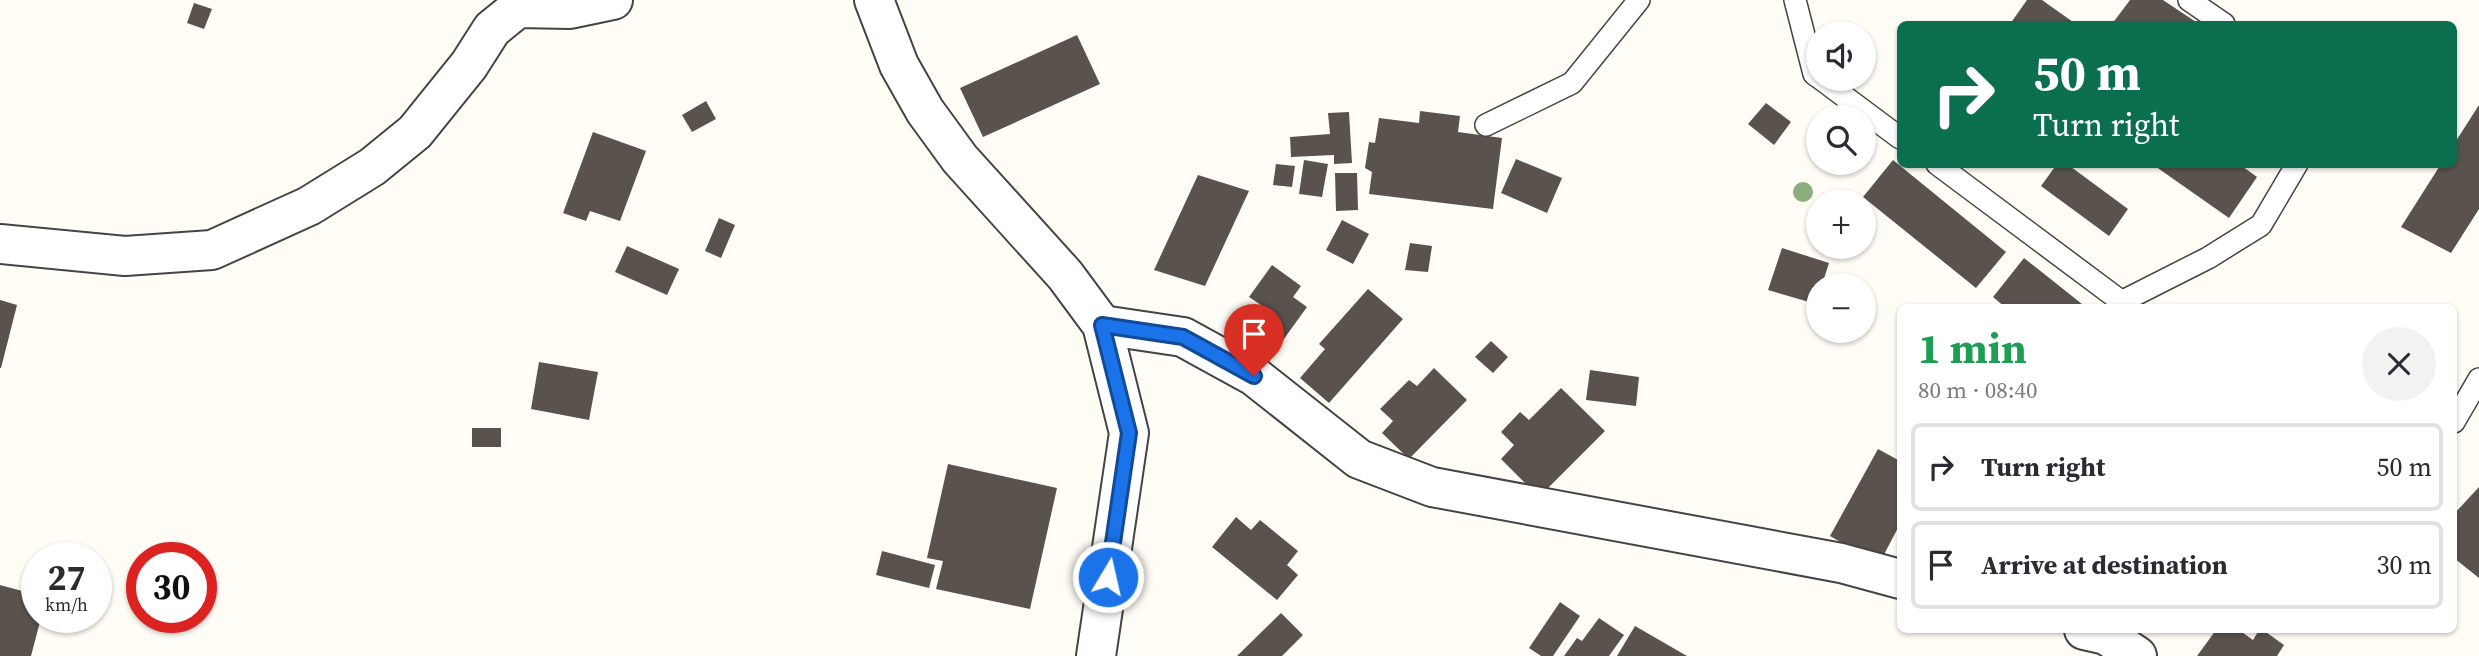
<!DOCTYPE html>
<html lang="en">
<head>
<meta charset="utf-8">
<style>
  body { margin:0; font-family:"Source Serif 4",serif; background:#f2f2f3; color:#2b2b33; height:100vh; display:flex; flex-direction:column; font-size:26px; white-space:nowrap }
  * { box-sizing:border-box; margin:0 }
  p { font-size:23px; color:#7c7c81 }
  .icon { flex:none; width:38px; height:38px; fill:none; stroke:currentColor; stroke-width:2; stroke-linecap:round; stroke-linejoin:round }
  .map { position:relative; flex:1; overflow:hidden }
  .details { position:absolute; left:1897px; top:304px; width:560px; height:329px; display:flex; flex-direction:column; background:#fff; border-radius:10px; box-shadow:0 2px 5px #0004 }
  .details>* { flex:none }
  .hud { position:absolute; left:1897px; top:21px; width:560px; height:147px; border-radius:10px; box-shadow:0 2px 5px #0004; background:#0b6e4f; color:#fff; overflow:hidden }
  .fabs { position:absolute; left:1806px; top:21px; display:grid; gap:14px }
  .fabs a { display:grid; place-items:center; width:70px; height:70px; border-radius:50%; background:#fff; box-shadow:0 2px 5px #0004; font-size:35px }
  .speed { position:absolute; left:21px; top:542px; display:flex; gap:14px; font-size:35px; font-weight:700; text-align:center }
  .speed>* { display:grid; place-content:center; width:91px; height:91px; border-radius:50%; background:#fff; box-shadow:0 2px 5px #0004; line-height:1 }
  .speed small { font-size:18px; font-weight:400 }
  .speed .limit { border:10px solid #d22; background:#fff; color:#111 }
  .pin { position:absolute; display:grid; place-items:center; width:60px; height:60px; color:#fff; margin:-72px -30px; border-radius:50% 50% 50% 0; rotate:-45deg; box-shadow:0 0 7px #0007 }
  .pin .icon { rotate:45deg }
  .me { position:absolute; width:77px; margin:-38px; rotate:9deg; stroke-linejoin:round; filter:drop-shadow(0 0 5px #0008) }
  .turn { display:flex; align-items:center; gap:24px; height:147px; padding:0 21px; font-size:32px }
  .turn .icon { width:91px; height:91px; stroke-width:2.5 }
  .turn b { display:block; font-size:49px; line-height:60px }
  .round { display:grid; place-items:center; flex:none; width:74px; height:74px; border-radius:37px; background:#f2f2f3 }
  .headline { display:flex; align-items:center; justify-content:space-between; height:119px; padding:0 21px }
  h1 { font-size:42px; font-weight:700; line-height:52px; color:#1e9e55 }
  ul { padding:0; list-style:none }
  li { display:flex; align-items:center; gap:21px; height:88px; margin:0 14px 10px; padding:0 7px; border:4px solid #e1e1e2; border-radius:10px }
  li div { flex:1 }
  li b { display:block; font-size:26px }
  li em { font-style:normal }
  .map>svg:first-child { display:block }
</style>
</head>
<body>
<div class="map">
<svg width="2479" height="656" viewBox="0 0 2479 656">
  <rect width="100%" height="100%" fill="#fffdf5"/>
  <g fill="#5a524d">
    <polygon points="2027,0 2042,0 2073,22 2071,24 2010,24"/>
    <polygon points="2130,0 2163,0 2199,24 2112,24"/>
    <polygon points="194,3 212,9 204,29 187,23"/>
    <polygon points="1077,35 1100,84 983,137 960,88"/>
    <polygon points="706,101 716,119 692,132 682,115"/>
    <polygon points="1766,103 1791,122 1774,145 1748,124"/>
    <polygon points="2479,105 2479,209 2451,253 2401,227 2441,164 2454,164 2454,144"/>
    <polygon points="1420,111 1460,116 1458,132 1502,138 1493,209 1369,194 1372,172 1365,168 1369,142 1375,143 1379,118 1419,123"/>
    <polygon points="1349,112 1352,163 1334,164 1334,155 1291,157 1290,137 1330,134 1328,113"/>
    <polygon points="593,132 646,151 620,221 590,211 586,221 563,213"/>
    <polygon points="1516,159 1562,178 1547,213 1501,193"/>
    <polygon points="1304,160 1328,164 1322,197 1299,194"/>
    <polygon points="1893,160 2006,252 1976,288 1863,197"/>
    <polygon points="1276,164 1295,166 1292,187 1273,185"/>
    <polygon points="2057,164 2067,164 2128,209 2109,236 2041,186"/>
    <polygon points="2152,164 2239,164 2257,177 2229,218"/>
    <polygon points="1335,173 1357,173 1358,210 1336,211"/>
    <polygon points="1198,175 1249,191 1205,286 1154,270"/>
    <polygon points="719,218 735,225 721,258 705,251"/>
    <polygon points="1342,220 1369,234 1353,264 1326,250"/>
    <polygon points="1410,243 1432,246 1428,272 1405,270"/>
    <polygon points="627,246 679,269 667,295 615,272"/>
    <polygon points="1782,248 1829,263 1822,285 1818,285 1816,304 1768,290"/>
    <polygon points="2024,258 2087,308 2006,308 1993,297"/>
    <polygon points="1272,265 1301,286 1293,297 1307,307 1273,354 1242,331 1261,305 1249,297"/>
    <polygon points="1368,289 1403,319 1329,403 1300,378 1325,349 1319,344"/>
    <polygon points="0,300 17,305 1,368 0,368"/>
    <polygon points="1491,341 1508,357 1493,373 1475,357"/>
    <polygon points="539,362 598,372 589,420 531,409"/>
    <polygon points="1434,368 1467,400 1409,459 1382,433 1393,421 1380,409 1409,380 1417,386"/>
    <polygon points="1590,370 1639,377 1636,406 1586,400"/>
    <polygon points="1561,388 1605,431 1539,497 1501,459 1514,445 1501,432 1520,412 1529,420"/>
    <rect x="472" y="428" width="29" height="19"/>
    <polygon points="1878,449 1900,461 1900,524 1879,564 1830,536"/>
    <polygon points="948,464 1057,488 1030,609 936,589 943,561 927,558"/>
    <polygon points="2479,487 2479,578 2454,558 2454,514"/>
    <polygon points="1236,517 1251,530 1260,520 1298,551 1287,565 1298,575 1277,600 1212,547"/>
    <polygon points="882,551 935,565 929,588 876,575"/>
    <polygon points="0,585 37,595 37,618 41,618 31,656 0,656"/>
    <polygon points="1560,602 1580,616 1553,656 1541,656 1529,648"/>
    <polygon points="1281,613 1303,635 1282,656 1237,656"/>
    <polygon points="1599,618 1624,635 1609,656 1564,656 1577,638 1582,641"/>
    <polygon points="1635,626 1687,656 1617,656"/>
    <polygon points="2216,630 2239,630 2253,640 2259,630 2263,630 2284,645 2277,656 2197,656"/>
  </g>
  <g fill="none" stroke-linecap="round" stroke-linejoin="round">
    <g stroke="#444" stroke-width="24">
      <g id="service">
        <polyline points="1795,0 1814,74 1818,77"/>
        <polyline points="2189,0 2224,24"/>
        <polyline points="1821,79 1900,138"/>
        <polyline points="1486,125 1572,83 1639,0"/>
        <polyline points="1937,164 2130,308"/>
        <polyline points="2121,302 2208,258 2261,225 2297,164"/>
        <polyline points="2454,422 2479,379"/>
      </g>
    </g>
    <g stroke="#444" stroke-width="42">
      <g id="minor">
        <polyline points="874,0 899,65 925,111 960,159 1065,275 1102,325 1129,433 1096,656"/>
        <polyline points="0,244 125,256 212,250 309,206 372,167 415,132 469,65 492,29 518,8 570,9 613,0"/>
        <polyline points="1102,325 1183,337 1254,376 1359,459 1432,487 1841,563 1900,579"/>
        <polyline points="2084,630 2106,635 2137,656"/>
      </g>
    </g>
    <use href="#service" stroke="#fff" stroke-width="21"/>
    <use href="#minor" stroke="#fff" stroke-width="38"/>
  </g>
  <circle fill="#8dad7f" cx="1803" cy="192" r="10"/>
  <g fill="none" stroke-linecap="round" stroke-linejoin="round">
    <g stroke="#114b97" stroke-width="18">
      <polyline id="route" points="1108,577 1129,433 1102,325 1183,337 1254,376"/>
    </g>
    <use href="#route" stroke="#1a73e8" stroke-width="12"/>
  </g>
</svg>
<div class="fabs">
<a><svg class="icon" aria-label="sound" viewBox="0 0 24 24"><path d="M4 9h4l5-4v14l-5-4H4zM17 9q2 3 0 6"/></svg></a>
<a><svg class="icon" aria-label="search" viewBox="0 0 24 24"><circle cx="10" cy="10" r="6"/><path d="M15 15l6 6"/></svg></a>
<a>+</a>
<a>−</a>
</div>
<div class="speed"><div>27<small>km/h</small></div><div class="limit">30</div></div>
<div class="pin" style="left:1254px;top:376px;background:#d93025"><svg class="icon" aria-label="arrive" viewBox="0 0 24 24"><path d="M6 21V4h12l-3 4 3 4H6"/></svg></div>
<svg class="me" style="left:1108px;top:577px" viewBox="-20 -20 40 40"><circle r="17" fill="#1a73e8" stroke="#fff" stroke-width="3"/><path d="M0-11L8 9 0 5-8 9z" fill="#fff"/></svg>
<div class="hud">
<div class="turn"><svg class="icon" aria-label="right" viewBox="0 0 24 24"><path d="M7 20v-9h11M14 6l5 5-5 5"/></svg><div><b>50 m</b>Turn right</div></div>
</div>
<section class="details">
<div class="headline"><div><h1>1 min</h1><p>80 m · 08:40</p></div><a class="round"><svg class="icon" aria-label="close" viewBox="0 0 24 24"><path d="M6 6l12 12M18 6L6 18"/></svg></a></div>
<ul>
<li><svg class="icon" aria-label="right" viewBox="0 0 24 24"><path d="M7 20v-9h11M14 6l5 5-5 5"/></svg><div><b>Turn right</b></div><em>50 m</em></li>
<li><svg class="icon" aria-label="arrive" viewBox="0 0 24 24"><path d="M6 21V4h12l-3 4 3 4H6"/></svg><div><b>Arrive at destination</b></div><em>30 m</em></li>
</ul>
</section>
</div>
</body>
</html>
